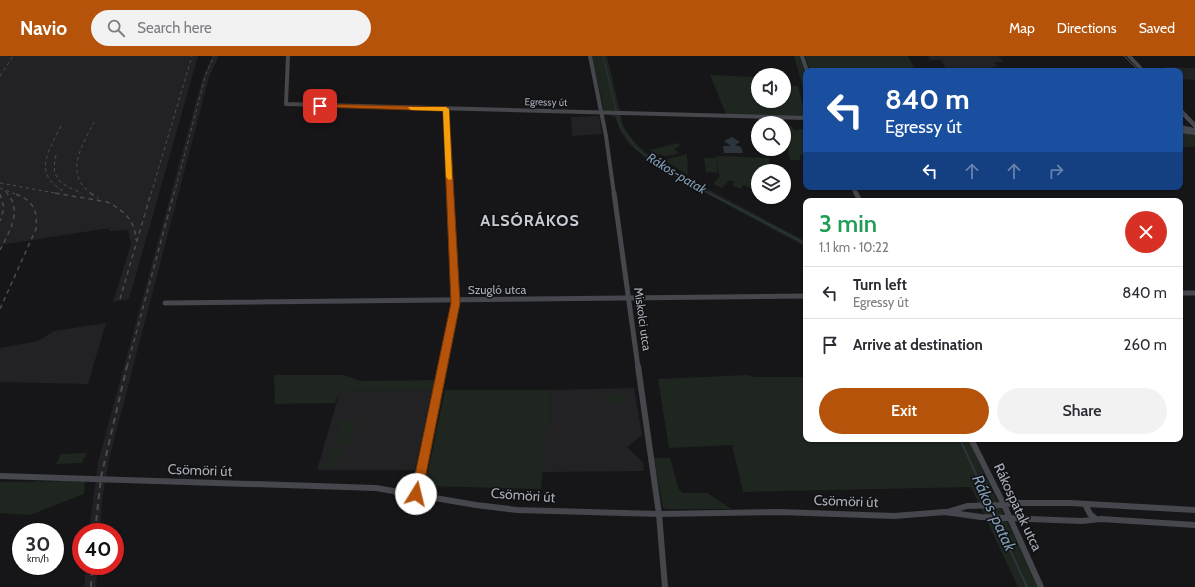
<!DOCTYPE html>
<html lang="en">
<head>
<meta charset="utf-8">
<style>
  body { margin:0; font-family:Cabin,sans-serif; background:#f2f2f3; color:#2b2b33; height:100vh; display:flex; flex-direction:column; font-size:15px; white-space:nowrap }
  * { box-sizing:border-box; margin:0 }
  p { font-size:13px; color:#7c7c81 }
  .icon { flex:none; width:22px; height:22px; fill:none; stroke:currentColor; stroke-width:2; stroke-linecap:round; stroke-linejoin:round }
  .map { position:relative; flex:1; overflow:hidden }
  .panel { position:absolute; left:803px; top:142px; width:380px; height:244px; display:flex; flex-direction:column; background:#fff; border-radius:8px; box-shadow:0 1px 3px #0004 }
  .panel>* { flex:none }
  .top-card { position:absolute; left:803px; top:12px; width:380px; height:122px; border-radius:8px; box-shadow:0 1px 3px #0004; background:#1a4fa0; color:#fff; overflow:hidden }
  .buttons { position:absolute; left:751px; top:12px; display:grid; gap:8px }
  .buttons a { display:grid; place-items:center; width:40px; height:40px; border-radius:50%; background:#fff; box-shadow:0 1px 3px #0004; font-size:20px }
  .speed { position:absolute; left:12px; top:467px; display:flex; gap:8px; font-size:20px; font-weight:700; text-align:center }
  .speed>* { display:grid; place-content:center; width:52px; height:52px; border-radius:50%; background:#fff; box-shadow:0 1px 3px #0004; line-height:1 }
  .speed small { font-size:10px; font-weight:400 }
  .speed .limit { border:6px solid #d22; background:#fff; color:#111 }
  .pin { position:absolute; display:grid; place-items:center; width:34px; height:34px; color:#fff; margin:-17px; border-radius:8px; box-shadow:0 2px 6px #0006 }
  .me { position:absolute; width:44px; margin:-22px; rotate:9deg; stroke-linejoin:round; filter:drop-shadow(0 0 3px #0008) }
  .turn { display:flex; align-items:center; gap:14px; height:84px; padding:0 16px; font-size:18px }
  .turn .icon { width:52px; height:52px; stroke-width:2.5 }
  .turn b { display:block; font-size:28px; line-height:34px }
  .lanes { display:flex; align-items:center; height:38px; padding:0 16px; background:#0003; justify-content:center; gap:20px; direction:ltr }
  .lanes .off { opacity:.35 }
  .round { display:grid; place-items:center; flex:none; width:42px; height:42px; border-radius:21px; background:#f2f2f3 }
  .summary { display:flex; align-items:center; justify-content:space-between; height:68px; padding:0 16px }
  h1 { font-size:24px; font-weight:600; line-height:30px; color:#1e9e55 }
  .action { display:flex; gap:8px; margin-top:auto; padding:8px 16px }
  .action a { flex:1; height:46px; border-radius:24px; background:#b45309; color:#fff; font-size:16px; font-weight:600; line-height:46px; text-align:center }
  .action a+a { background:#f2f2f3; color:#2b2b33 }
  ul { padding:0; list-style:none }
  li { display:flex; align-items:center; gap:12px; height:52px; padding:0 16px; border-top:1px solid #e1e1e2 }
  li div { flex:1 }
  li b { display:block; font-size:15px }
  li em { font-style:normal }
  header { display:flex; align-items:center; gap:24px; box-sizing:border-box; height:56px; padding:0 20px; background:#b45309; color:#fff }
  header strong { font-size:19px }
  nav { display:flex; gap:22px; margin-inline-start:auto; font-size:14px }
  .search { width:280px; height:36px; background:#f2f2f3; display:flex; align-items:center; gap:10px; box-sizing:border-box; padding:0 14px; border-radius:22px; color:#7c7c81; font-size:15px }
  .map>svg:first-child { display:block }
</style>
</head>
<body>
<header>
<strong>Navio</strong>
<div class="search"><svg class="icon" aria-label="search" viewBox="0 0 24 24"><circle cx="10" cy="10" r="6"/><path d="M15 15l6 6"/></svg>Search here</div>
<nav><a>Map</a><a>Directions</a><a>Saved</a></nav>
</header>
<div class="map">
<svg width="1195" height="531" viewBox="0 0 1195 531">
  <rect width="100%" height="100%" fill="#161618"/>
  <g fill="#222225">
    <polygon points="0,0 198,0 129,243 113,246 131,188 128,174 109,175 110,172 0,189"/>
    <polygon points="212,0 219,0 209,21 109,403 102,444 100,476 89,476 98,406 202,24"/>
    <polygon points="928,0 999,0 1003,6 994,6 997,10 993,11 995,15 971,14 970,13 965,13 965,14 946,13 941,4 930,4"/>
    <polygon points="1164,11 1193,12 1195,13 1195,24 1180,23 1180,15 1167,15"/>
    <polygon points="599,60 602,78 572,80 571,61"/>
    <polygon points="106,267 88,328 0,326 0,292 38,285 54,275"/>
    <polygon points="634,332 642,379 627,391 643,406 644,415 542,416 551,334"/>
    <polygon points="432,334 415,414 317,414 340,335"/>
    <polygon points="86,510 98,510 96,531 84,531"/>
  </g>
  <g fill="#1e261f">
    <path d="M592,0H607L623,69C632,87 647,98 663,109L805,185L806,191L655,110L629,88L621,76L615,61L611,60L609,56L604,55Z"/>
    <polygon points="794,0 800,0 806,22 806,43"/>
    <polygon points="805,0 908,0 916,15 847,14 847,15 810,15"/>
    <polygon points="710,19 758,21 758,45 784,45 784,29 798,30 806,61 726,58"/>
    <polygon points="784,70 792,70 794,74 806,73 806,75 803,76 806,82 806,99 799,99 801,104 790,104 787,90 784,90 784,82 786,82"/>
    <polygon points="1180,76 1195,78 1195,91 1180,91"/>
    <path d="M678,87L680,90L674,93L679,97C668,101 659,101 649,94Z"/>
    <polygon points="687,98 688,119 664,104"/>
    <polygon points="716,100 769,102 770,115 758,115 758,135 743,129 741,133 732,129 735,126 730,124 722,132 713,128 720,120 719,119"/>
    <polygon points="704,102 716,102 718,117 706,116"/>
    <polygon points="274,319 344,319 360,325 437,324 435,333 432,334 340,335 335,347 275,348"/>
    <polygon points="748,319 755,321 806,321 806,383 968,383 1038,531 1018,531 971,431 743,436 732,389 669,392 658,323"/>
    <polygon points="445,334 551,334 541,433 425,430"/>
    <polygon points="605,338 627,338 628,347 606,348"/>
    <polygon points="342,363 357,364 349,390 334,389"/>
    <polygon points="331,393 342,393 336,411 325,411"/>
    <polygon points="87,397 82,407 56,408 61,398"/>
    <polygon points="654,402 670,402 679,434 683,437 707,437 731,453 668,453 663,452"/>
    <polygon points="85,425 84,438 30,459 0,457 0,426"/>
  </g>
  <polygon fill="#2c353c" points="732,81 740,86 735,89 741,91 743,97 724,97 723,90 731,90 724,85"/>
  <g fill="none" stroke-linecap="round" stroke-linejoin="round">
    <polyline stroke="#2c353c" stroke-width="1" points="603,0 620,70 636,92 662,112 711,138"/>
    <polyline stroke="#2c353c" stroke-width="1.5" points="709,137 806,188"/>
    <g stroke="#2c353c" stroke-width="2">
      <polyline points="960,383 989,447"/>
      <polyline points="991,452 995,460"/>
      <polyline points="997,465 1027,531"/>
    </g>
    <g stroke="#45474d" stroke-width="4">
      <polyline points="288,0 286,48 806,62"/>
      <polyline points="590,0 606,80 614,138"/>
      <polyline points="802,0 807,15"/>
      <polyline points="1129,0 1143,15"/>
      <polyline points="446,53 450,138"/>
      <polyline points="1180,54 1195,69"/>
      <polyline points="1180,71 1195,74"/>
      <polyline points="1180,75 1195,77"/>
      <polyline points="853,131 856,138"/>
    </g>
    <g stroke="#45474d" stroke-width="5">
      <polyline points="614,137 638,311"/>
      <polyline points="856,137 860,145"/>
      <polyline points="1180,237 1195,237"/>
      <polyline points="165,247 806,240"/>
      <polyline points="443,311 456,247 450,137"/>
    </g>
    <g stroke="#45474d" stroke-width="6">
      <polyline points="638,310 659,458 665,531"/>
      <polyline points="971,383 1004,449 1041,531"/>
      <polyline points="0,420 376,432 476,449 517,454 659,458 780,456 894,460 945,456 981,461 1082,465 1101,463 1195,469"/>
      <polyline points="1085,448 1090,458 1096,463"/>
      <polyline points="413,455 443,310"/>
      <polyline points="947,456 967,450 1004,449 1012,447 1070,447 1195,454"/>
    </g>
    <g stroke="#4a4c52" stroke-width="1">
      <polyline points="1124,0 1139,15"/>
      <polyline points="1180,57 1195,72"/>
    </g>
    <g stroke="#4a4c52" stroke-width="1" stroke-dasharray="3.5 3" stroke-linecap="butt">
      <polyline points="0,20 13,0"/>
      <path d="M61,70C49,95 32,117 63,135"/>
      <path d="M56,99C50,123 61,129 82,137"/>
      <polyline points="0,127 60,138"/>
      <polyline points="0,132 15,138"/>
      <polyline points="5,135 8,138"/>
      <path d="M92,138C63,118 82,90 94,66"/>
      <polyline points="151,138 192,0"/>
      <polyline points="174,138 206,18 214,0"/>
    </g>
    <g stroke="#4a4c52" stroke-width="1.5" stroke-dasharray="4.5 4" stroke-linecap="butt">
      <path d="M55,137L107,146C124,154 135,165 136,184"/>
      <polyline points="90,137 98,142"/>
      <polyline points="0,138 4,152 0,165"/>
      <path d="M0,194C9,176 23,155 7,137"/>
      <polyline points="120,243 151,137"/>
      <path d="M0,253L36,173C38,152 32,144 13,137"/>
      <polyline points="127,311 174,137"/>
    </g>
    <g stroke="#4a4c52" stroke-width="2" stroke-dasharray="6 5" stroke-linecap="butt">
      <polyline points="95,476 101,421 127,310"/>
      <polyline points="91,531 92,510"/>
    </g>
  </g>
  <polygon fill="#b45309" stroke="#753606" points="317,48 446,51 449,53 460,247 422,438 420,442 416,443 412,442 411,438 451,247 443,55 320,51 317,51"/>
  <polygon fill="#f59e0b" points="409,51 446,51 449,53 452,123 449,124 446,121 443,55 411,54 408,52"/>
  <g text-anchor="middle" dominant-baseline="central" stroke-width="3" stroke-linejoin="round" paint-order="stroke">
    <g font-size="10" fill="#a8adb8" stroke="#111113">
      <text transform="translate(546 46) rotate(1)">Egressy út</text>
    </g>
    <g font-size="12" fill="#a8adb8" stroke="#111113">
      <text x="497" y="233">Szugló utca</text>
      <text transform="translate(643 263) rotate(82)">Miskolci utca</text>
    </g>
    <g font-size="13" font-style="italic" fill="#7f9bb3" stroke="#111113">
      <text transform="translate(677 117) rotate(31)">Rákos-patak</text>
    </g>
    <g font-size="14" fill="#a8adb8" stroke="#111113">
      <text transform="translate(200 414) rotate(2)">Csömöri út</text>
      <text transform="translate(523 439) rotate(4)">Csömöri út</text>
      <text transform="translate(846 445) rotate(2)">Csömöri út</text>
      <text transform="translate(1018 451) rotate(65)">Rákospatak utca</text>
    </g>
    <g font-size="16" font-weight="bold" letter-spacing="1" fill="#c9ccd4" stroke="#111113">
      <text x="530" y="164">ALSÓRÁKOS</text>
    </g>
    <g font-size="16" font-style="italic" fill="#7f9bb3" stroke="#111113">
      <text transform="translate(994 457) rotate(65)">Rákos-patak</text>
    </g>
  </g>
</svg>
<div class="buttons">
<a><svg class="icon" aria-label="sound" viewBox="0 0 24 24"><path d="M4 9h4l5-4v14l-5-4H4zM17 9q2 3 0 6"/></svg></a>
<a><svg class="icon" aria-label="search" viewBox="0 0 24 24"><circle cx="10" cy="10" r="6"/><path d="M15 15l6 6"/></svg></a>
<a><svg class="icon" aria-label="layers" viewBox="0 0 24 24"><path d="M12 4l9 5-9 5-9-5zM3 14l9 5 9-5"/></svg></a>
</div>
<div class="speed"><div>30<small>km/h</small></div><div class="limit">40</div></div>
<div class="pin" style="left:320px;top:50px;background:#d93025"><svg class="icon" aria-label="arrive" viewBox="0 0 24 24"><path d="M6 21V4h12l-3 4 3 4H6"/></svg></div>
<svg class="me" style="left:416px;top:438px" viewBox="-20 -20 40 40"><circle r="19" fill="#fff"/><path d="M0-13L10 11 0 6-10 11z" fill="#b45309"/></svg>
<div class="top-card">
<div class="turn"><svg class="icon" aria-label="left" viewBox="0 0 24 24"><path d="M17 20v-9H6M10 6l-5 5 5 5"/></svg><div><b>840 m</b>Egressy út</div></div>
<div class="lanes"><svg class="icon" aria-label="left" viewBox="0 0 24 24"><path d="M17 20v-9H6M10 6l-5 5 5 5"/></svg><svg class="icon off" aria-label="ahead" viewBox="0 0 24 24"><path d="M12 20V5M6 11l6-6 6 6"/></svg><svg class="icon off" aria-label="ahead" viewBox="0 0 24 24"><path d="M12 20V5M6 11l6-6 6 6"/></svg><svg class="icon off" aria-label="right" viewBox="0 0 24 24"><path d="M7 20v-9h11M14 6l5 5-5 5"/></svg></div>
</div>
<section class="panel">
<div class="summary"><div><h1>3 min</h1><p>1.1 km · 10:22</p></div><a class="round" style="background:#d93025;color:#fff"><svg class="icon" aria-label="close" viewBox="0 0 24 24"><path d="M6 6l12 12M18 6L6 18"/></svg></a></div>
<ul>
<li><svg class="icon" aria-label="left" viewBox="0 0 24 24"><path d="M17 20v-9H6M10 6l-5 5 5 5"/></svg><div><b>Turn left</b><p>Egressy út</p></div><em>840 m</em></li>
<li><svg class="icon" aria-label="arrive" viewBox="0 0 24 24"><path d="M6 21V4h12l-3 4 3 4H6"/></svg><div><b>Arrive at destination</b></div><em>260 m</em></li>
</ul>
<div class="action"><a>Exit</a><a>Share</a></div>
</section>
</div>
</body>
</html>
